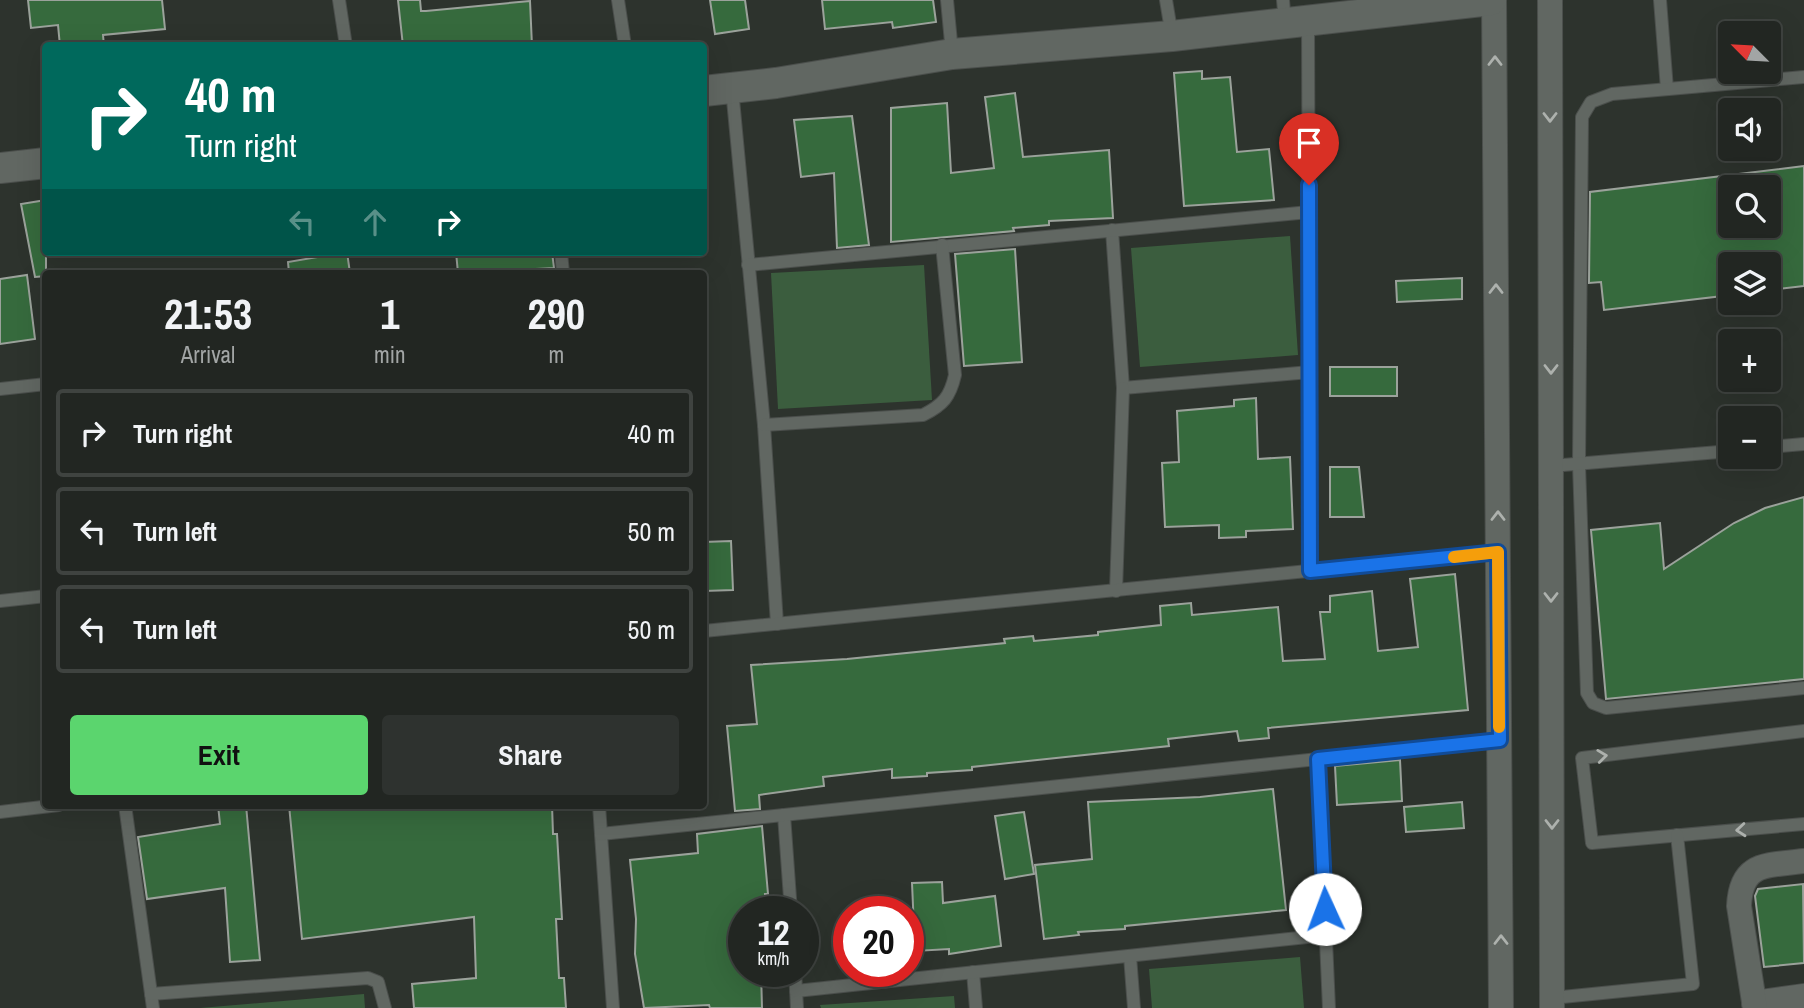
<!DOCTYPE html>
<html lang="en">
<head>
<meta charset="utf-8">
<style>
  body { margin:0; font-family:"Archivo Narrow",sans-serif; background:#2e322f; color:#f1f3f6; height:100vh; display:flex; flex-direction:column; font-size:26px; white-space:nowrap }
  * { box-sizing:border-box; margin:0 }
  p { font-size:23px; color:#a2a5a5 }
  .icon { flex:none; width:38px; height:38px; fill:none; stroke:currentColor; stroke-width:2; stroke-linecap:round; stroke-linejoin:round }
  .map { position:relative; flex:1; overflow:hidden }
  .details { position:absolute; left:42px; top:270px; width:665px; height:539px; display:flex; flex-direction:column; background:#222622; border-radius:7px; box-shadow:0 7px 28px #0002,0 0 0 2px #3f4340 }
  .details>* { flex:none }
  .top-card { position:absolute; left:42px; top:42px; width:665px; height:214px; border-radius:7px; box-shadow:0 7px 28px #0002,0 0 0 2px #3f4340; background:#00695c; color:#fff; overflow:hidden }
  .needle { width:46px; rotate:294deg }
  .buttons { position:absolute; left:1718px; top:21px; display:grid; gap:14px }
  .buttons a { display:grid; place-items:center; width:63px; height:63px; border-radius:7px; background:#222622; box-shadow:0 7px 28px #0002,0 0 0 2px #3f4340; font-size:35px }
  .speed { position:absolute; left:728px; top:896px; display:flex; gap:14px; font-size:35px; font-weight:700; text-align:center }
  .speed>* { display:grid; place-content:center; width:91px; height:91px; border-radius:50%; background:#222622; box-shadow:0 7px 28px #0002,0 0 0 2px #3f4340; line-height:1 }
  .speed small { font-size:18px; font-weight:400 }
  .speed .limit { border:10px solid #d22; background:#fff; color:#111 }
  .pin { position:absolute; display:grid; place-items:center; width:60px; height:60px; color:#fff; margin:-72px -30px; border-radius:50% 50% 50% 0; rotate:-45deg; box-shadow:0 0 7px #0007 }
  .pin .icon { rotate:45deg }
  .me { position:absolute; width:77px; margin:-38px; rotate:358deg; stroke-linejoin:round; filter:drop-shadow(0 0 5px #0008) }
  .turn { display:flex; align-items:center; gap:24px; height:147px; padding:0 28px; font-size:32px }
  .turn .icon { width:91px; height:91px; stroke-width:2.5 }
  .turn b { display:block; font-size:49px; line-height:60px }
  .lanes { display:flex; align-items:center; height:66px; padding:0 28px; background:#0003; justify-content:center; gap:35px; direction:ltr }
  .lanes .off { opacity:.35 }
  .eta { display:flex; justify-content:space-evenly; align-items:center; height:119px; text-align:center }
  .eta b { font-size:42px; font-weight:800; line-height:49px }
  .cta { display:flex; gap:14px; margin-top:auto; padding:14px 28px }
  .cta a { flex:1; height:80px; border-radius:7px; background:#5bd56e; color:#111; font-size:28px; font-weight:800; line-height:80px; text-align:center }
  .cta a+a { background:#2e322f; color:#f1f3f6 }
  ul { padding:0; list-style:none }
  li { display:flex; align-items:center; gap:21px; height:88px; margin:0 14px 10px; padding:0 14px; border:4px solid #3f4340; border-radius:7px }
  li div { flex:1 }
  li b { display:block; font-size:26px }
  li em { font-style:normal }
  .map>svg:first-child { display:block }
</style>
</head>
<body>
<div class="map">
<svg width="1804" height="1008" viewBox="0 0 1804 1008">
  <rect width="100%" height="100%" fill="#2d332d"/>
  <g fill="#3b5d3e">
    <polygon points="1290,236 1298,355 1140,367 1131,248"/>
    <polygon points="924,265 932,400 778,409 771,273"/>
    <polygon points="1300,957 1304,1008 1152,1008 1149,969"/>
    <polygon points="364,994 365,1008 200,1008"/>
    <polygon points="954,996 955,1008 821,1008 820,1005"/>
  </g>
  <g fill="#366a3d" stroke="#9ba29b" stroke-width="2" fill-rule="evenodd">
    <polygon points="28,0 162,0 165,29 103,35 104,46 60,46 58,25 31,28"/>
    <polygon points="398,0 420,0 421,11 426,11 530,1 532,46 403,46"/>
    <polygon points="710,0 745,0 749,29 715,34"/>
    <polygon points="822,0 933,0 936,22 893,28 892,22 825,29"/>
    <polygon points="1202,71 1202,79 1230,77 1237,152 1269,149 1274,200 1184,206 1174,73"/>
    <polygon points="1015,93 1023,157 1109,150 1113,218 1049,221 1049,225 1013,228 1014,231 891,242 891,108 947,103 951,173 994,168 985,97"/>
    <polygon points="852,116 869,245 837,248 834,173 801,177 794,120"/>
    <path d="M1804,166V286L1769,290V264H1731V295L1604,310L1601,282L1589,283L1590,192ZM1731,187H1769V226H1731Z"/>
    <polygon points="46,200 46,276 35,277 21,204"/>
    <polygon points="1015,249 1022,362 964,366 955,254"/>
    <polygon points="347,252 350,273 289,273 288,262"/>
    <polygon points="456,252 552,252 554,268 458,273"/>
    <polygon points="27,275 35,339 0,344 0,279"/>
    <polygon points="1462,278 1462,299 1397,302 1396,281"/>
    <rect x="1330" y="367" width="67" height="29"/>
    <polygon points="1256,398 1258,459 1290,457 1293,529 1246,531 1246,537 1219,538 1219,525 1165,527 1162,463 1179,462 1177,411 1234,406 1234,400"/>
    <polygon points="1330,467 1359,467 1364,517 1330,517"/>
    <polygon points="1804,497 1804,679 1606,699 1591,530 1660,523 1664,569 1734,523 1765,508"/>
    <polygon points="731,541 733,590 704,591 704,542"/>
    <polygon points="1455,574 1468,710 1268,728 1269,738 1239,741 1237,731 1168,739 1169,746 972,767 972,770 927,773 927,776 892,778 892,769 823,777 824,786 759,795 760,809 735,811 727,726 757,724 751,665 847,659 1005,643 1004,639 1033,636 1034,641 1098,635 1098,632 1161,625 1160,606 1191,603 1192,615 1278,607 1283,661 1325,659 1320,612 1330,612 1330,596 1372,591 1378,651 1418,647 1410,579"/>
    <polygon points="1400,760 1402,801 1337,805 1335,766"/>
    <polygon points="1273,789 1286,910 1125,926 1125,929 1078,932 1079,935 1044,939 1035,865 1092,859 1088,802 1200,797"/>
    <polygon points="1462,802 1464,828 1406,832 1404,807"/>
    <polygon points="218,805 246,805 260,960 230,962 225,888 147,899 138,837 220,824"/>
    <polygon points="289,805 552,805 553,834 557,834 562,919 556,919 559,978 564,978 566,1008 414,1008 412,984 476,978 474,917 302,939"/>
    <polygon points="1024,812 1034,874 1005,879 995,816"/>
    <polygon points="762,826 768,894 765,894 767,912 744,912 744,971 761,971 762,1008 710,1008 709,1005 644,1008 635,954 636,919 630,860 698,853 697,834"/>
    <polygon points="942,882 943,903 995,896 1001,946 949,954 949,949 915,951 912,883"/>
    <polygon points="1803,884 1804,963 1764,967 1755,896 1758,889"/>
  </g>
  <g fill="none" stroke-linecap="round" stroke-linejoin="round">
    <g stroke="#4b4f4c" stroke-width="14">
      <g id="service">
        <polyline points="339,0 346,46"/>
        <polyline points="618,0 625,46"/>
        <polyline points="947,0 952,53"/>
        <polyline points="1166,0 1172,36"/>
        <polyline points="1283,0 1285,23"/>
        <polyline points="1660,0 1667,89"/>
        <polyline points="1308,21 1310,571"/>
        <polyline points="1804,77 1612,94 1591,102 1582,117 1579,465 1587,693 1593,703 1606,708 1804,688"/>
        <polyline points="732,89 764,425 777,624"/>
        <polyline points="1112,230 1123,388 1310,372"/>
        <polyline points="561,252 563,273"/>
        <polyline points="748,265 1309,212"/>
        <polyline points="0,389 46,384"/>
        <path d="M764,425L923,415C943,405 950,397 955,375L942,245"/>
        <polyline points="1769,447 1804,444"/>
        <polyline points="1551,466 1731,451"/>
        <polyline points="1116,591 1123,388"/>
        <polyline points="0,601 46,596"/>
        <polyline points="704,631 1498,552"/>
        <polyline points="1804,731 1582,758 1592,843 1804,824"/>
        <polyline points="1318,759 1329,1008"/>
        <polyline points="125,805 153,1008"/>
        <polyline points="599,805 613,1008"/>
        <polyline points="0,812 59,805"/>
        <polyline points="784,815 791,912"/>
        <polyline points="601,834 1500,740"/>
        <polyline points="1130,956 1134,1008"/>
        <polyline points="795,971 797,1008"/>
        <polyline points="973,972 976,1008"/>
        <polyline points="796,991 1326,935"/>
        <polyline points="151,994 368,978 378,982 385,1008"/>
        <polyline points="1552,998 1693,984 1677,835"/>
      </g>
    </g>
    <g stroke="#4b4f4c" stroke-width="26">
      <g id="minor">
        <polyline points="1494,0 1501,1008"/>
        <polyline points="1550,0 1552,1008"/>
        <polyline points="1754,1003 1804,996"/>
        <path d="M1755,1008L1739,906C1741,861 1767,866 1804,861"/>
      </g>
    </g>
    <g stroke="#4b4f4c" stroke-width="32">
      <g id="tertiary">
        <polyline points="704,91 776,83 952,54 1172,36 1491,0"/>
        <polyline points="0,168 46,163"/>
      </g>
    </g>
    <use href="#service" stroke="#616762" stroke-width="12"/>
    <use href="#minor" stroke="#616762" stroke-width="24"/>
    <use href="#tertiary" stroke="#616762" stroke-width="30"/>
  </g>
  <defs><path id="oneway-chevron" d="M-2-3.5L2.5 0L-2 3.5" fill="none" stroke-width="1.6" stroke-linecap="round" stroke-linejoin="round" transform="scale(1.75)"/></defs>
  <g stroke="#adb1ad">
    <use href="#oneway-chevron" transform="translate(1495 61) rotate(-90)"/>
    <use href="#oneway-chevron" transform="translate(1550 117) rotate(90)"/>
    <use href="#oneway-chevron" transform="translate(1496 289) rotate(-90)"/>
    <use href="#oneway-chevron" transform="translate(1551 369) rotate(90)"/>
    <use href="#oneway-chevron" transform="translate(1498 516) rotate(-90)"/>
    <use href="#oneway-chevron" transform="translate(1551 597) rotate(90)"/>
    <use href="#oneway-chevron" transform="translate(1602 756) rotate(-7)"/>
    <use href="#oneway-chevron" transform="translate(1552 824) rotate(90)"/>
    <use href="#oneway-chevron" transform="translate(1741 830) rotate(175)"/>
    <use href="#oneway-chevron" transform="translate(1501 940) rotate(-90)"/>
  </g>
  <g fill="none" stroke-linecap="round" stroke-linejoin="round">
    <g stroke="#114b97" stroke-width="18">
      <polyline id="route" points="1309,185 1310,571 1498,552 1500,740 1318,759 1325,909"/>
    </g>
    <use href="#route" stroke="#1a73e8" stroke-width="12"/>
    <polyline stroke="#f59e0b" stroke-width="12" points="1454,557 1498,552 1499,727"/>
  </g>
</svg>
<div class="buttons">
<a><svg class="needle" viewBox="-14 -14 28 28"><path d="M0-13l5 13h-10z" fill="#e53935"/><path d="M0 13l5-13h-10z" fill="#a2a5a5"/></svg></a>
<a><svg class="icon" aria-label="sound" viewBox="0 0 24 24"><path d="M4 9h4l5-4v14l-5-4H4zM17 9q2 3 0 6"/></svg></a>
<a><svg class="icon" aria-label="search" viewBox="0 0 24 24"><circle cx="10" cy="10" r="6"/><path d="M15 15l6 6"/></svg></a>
<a><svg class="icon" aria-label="layers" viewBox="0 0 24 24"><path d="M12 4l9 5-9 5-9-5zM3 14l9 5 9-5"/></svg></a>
<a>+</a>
<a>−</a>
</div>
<div class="speed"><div>12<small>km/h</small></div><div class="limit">20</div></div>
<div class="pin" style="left:1309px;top:185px;background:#d93025"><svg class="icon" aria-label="arrive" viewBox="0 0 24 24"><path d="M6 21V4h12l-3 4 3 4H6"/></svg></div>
<svg class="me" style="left:1325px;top:909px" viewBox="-20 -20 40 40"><circle r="19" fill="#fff"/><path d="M0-13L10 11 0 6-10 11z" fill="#1a73e8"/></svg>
<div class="top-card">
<div class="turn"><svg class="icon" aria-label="right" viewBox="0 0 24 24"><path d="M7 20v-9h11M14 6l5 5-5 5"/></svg><div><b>40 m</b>Turn right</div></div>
<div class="lanes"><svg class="icon off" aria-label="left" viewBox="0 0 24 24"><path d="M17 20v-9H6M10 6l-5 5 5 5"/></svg><svg class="icon off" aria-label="ahead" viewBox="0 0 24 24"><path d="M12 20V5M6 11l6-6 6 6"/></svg><svg class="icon" aria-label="right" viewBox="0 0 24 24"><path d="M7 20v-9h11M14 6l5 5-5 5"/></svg></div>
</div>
<section class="details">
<div class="eta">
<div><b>21:53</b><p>Arrival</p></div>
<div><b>1</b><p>min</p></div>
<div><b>290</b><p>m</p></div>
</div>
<ul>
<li><svg class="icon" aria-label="right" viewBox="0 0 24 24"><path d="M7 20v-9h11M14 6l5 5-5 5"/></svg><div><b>Turn right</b></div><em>40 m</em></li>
<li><svg class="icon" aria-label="left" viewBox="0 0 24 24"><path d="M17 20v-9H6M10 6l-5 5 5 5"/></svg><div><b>Turn left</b></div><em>50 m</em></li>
<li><svg class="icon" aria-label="left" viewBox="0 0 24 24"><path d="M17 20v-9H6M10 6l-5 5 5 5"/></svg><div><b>Turn left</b></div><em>50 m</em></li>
</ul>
<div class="cta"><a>Exit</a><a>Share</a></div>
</section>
</div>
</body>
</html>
